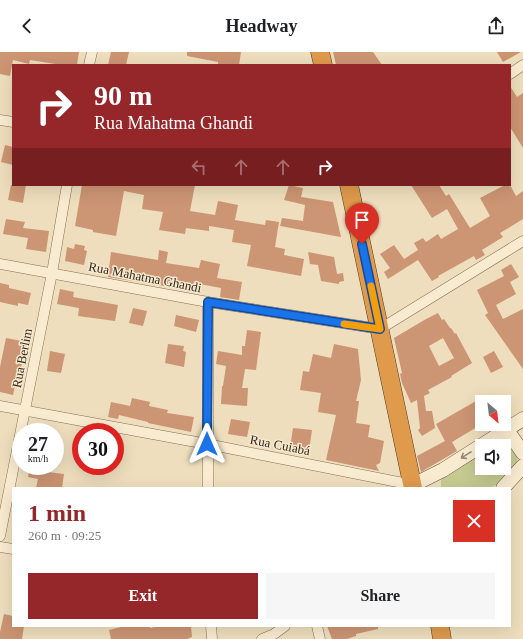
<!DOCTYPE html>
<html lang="en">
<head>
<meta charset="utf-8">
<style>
  body { margin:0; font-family:Georgia,serif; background:#f6f6f6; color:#202124; height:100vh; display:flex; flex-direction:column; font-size:15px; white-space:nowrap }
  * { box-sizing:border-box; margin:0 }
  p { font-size:13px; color:#757577 }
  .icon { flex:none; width:22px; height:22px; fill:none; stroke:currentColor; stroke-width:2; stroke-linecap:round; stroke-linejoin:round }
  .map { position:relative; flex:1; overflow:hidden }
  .sheet { position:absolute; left:12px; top:435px; width:499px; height:140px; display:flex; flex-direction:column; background:#fff; border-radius:0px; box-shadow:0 4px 16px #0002 }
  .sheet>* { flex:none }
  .banner { position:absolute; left:12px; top:12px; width:499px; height:122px; border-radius:0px; box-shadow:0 4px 16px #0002; background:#95262a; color:#fff; overflow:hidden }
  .needle { width:26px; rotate:152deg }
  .tools { position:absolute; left:475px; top:343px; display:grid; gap:8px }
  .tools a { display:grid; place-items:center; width:36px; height:36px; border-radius:0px; background:#fff; box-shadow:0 4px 16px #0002; font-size:20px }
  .speed { position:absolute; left:12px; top:371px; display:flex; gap:8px; font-size:20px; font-weight:700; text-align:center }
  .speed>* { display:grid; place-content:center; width:52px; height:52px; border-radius:50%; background:#fff; box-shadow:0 4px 16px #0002; line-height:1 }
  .speed small { font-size:10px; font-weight:400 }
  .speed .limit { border:6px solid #d22; background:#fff; color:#111 }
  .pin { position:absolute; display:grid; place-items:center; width:34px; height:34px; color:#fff; margin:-41px -17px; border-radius:50% 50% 50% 0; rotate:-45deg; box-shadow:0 0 4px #0007 }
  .pin .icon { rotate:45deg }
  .me { position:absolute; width:44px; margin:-22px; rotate:0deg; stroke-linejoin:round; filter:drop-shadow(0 0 3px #0008) }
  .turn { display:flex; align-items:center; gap:14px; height:84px; padding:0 16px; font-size:18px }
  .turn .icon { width:52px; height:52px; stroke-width:2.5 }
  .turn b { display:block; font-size:28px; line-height:34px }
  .lanes { display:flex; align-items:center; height:38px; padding:0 16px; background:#0003; justify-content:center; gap:20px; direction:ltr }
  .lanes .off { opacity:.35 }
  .round { display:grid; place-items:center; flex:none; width:42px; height:42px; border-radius:0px; background:#f6f6f6 }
  .summary { display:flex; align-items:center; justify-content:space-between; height:68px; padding:0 16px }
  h1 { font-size:24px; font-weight:800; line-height:30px; color:#95262a }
  .cta { display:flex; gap:8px; margin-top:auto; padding:8px 16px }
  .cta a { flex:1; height:46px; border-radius:0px; background:#95262a; color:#fff; font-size:16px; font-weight:800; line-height:46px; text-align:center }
  .cta a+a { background:#f6f6f6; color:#202124 }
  header { display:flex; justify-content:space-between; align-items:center; height:52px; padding:0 16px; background:#fff; font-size:18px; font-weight:800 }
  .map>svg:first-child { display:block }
</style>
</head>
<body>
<header><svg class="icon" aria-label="back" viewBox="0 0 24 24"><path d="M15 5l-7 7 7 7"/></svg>Headway<svg class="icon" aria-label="share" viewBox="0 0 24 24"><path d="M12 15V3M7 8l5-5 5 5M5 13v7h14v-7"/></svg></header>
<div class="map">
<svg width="523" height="587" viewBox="0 0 523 587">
  <rect width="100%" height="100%" fill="#eedebd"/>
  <polygon fill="#c6cb92" points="504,394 513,398 518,404 517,413 502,430 490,436 441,436 441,428 443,425 474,405 482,405 482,416 504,416"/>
  <g fill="#cc9573" fill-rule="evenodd">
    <polygon points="0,0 79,0 77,13 62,13 30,8 29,12 13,8 10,24 0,22"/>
    <polygon points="111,0 129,0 126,13 108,13"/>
    <polygon points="187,0 241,0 239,13 218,13 218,10 187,4"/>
    <polygon points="333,0 373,0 382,13 336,13"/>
    <polygon points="497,0 521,0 503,10"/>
    <polygon points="510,34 517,45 523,41 523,96 510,75"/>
    <polygon points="5,93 13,95 13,113 1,110"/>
    <polygon points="11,133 26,133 23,151 8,148"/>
    <polygon points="82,133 195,133 190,159 215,163 218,149 238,153 235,168 265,173 266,168 279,170 275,195 285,197 284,203 304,207 301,224 247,214 251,193 232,190 234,178 209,174 209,179 186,176 185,182 159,178 163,160 142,157 144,143 124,139 116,184 93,180 93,178 75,174"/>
    <polygon points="289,133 303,136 301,145 333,150 341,185 280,174 282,166 303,169 305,153 284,148"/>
    <polygon points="411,133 439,133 446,144 449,142 470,176 490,164 480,146 505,133 510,133 516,144 523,139 523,167 500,181 503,185 482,198 485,203 476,208 474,204 438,224 439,225 432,229 418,208 388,227 384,220 390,216 380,202 394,193 404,207 418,198 414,191 423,186 426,190 438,182 441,187 458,177 447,157 432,166"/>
    <polygon points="6,167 25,170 23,176 49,179 46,200 26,197 28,186 3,182"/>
    <polygon points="75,192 85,194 84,198 87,199 84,213 65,209 67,195 74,197"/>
    <polygon points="159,198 168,200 166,211 199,216 201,208 220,212 217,226 242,230 239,248 220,245 221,236 194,231 192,240 177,237 177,236 108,225 111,200 158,208"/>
    <polygon points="308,200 334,205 337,222 343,221 344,229 339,230 339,232 321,229 318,213 310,212"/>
    <polygon points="511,212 519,225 510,230 516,242 496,253 503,267 523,257 523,317 485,263 488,261 477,238 504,224 501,218"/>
    <polygon points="0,231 9,233 9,236 31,241 28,253 18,251 18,254 0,250"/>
    <polygon points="60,237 74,240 73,245 118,253 115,269 78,264 79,256 57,252"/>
    <polygon points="133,256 147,259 143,274 129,271"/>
    <path d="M438,261L442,268L444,267L450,276H451L455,282L456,281L472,311L451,324L452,325L428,338L430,341L424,344L426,359H432L435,376L422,384L418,378L420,376L417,348L411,351L402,331L400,322L402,321L394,286L426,267ZM443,286L454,306L439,314L429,294Z"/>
    <polygon points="176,263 199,268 196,280 174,274"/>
    <polygon points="247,278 261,280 256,318 245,317 242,336 248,336 247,354 221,352 222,334 223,334 226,314 216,312 218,299 242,303 242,294 245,294"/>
    <polygon points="6,286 27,290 19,324 17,324 13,343 0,340 0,315"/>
    <polygon points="168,292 184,294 183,299 186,300 184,315 165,311"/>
    <polygon points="334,292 358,297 361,328 356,349 359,349 356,371 370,373 368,385 384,389 380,411 376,413 379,419 326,408 336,363 318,360 321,341 300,338 303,319 309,320 313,302 331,306"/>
    <polygon points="50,299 65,302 61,321 47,319"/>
    <polygon points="494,299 503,315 491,321 483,305"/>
    <polygon points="132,346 150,350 149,354 168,358 167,361 194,365 191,380 148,371 148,370 119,363 118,367 108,365 111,350 130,354"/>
    <polygon points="476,349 482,359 482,372 452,390 457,399 421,420 417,404 445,389 436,372"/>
    <polygon points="231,367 250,370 247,385 228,382"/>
    <polygon points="293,376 312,378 309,399 290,396"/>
    <polygon points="30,414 48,415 47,420 64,422 62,436 36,436 38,427 28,425"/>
    <polygon points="4,562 13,564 13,574 24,574 22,587 0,587 0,580"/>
    <polygon points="125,574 150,574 150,576 162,574 191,574 192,585 187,587 111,587 109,578"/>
    <polygon points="327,574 378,574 378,577 356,582 356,584 347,587 332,587"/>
  </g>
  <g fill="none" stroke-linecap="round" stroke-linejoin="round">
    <g stroke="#866e56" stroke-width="11">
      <g id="street">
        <polyline points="89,13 92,0"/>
        <polyline points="510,22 523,13"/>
        <polyline points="0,68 13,70"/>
        <polyline points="0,212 208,250 380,277 523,189"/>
        <polyline points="0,354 207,392 413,433"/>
        <polyline points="208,436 208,250"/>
        <polyline points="0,484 52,221 67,133"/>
        <polyline points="0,495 13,497"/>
        <polyline points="211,574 212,587"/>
        <polyline points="317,574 320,587"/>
        <polyline points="262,587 274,582 285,574"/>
      </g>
    </g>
    <g stroke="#674f3a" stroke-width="15">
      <g id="secondary">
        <polyline points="507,378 523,401"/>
        <polyline points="413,433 443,418 523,367"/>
        <polyline points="503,436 523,414"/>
      </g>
    </g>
    <g stroke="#533c2b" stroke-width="19">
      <g id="highway">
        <polyline points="320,0 323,13"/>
        <polyline points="349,133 413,436"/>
        <polyline points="440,574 442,587"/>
      </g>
    </g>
    <use href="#street" stroke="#f9ebd0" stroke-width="10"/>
    <use href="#secondary" stroke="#f9ebd0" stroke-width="14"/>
    <use href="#highway" stroke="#df9a4c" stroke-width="18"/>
  </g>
  <defs><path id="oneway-shaft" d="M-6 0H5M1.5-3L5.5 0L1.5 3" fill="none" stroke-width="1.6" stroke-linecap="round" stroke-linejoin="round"/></defs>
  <use stroke="#978976" href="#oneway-shaft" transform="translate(466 403) rotate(148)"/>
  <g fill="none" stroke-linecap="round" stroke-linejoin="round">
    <g stroke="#114b97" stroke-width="10">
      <polyline id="route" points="207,392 208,250 380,277 362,192"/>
    </g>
    <use href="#route" stroke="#1a73e8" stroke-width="7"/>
    <polyline stroke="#f59e0b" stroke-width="7" points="344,272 380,277 371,234"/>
  </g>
  <g text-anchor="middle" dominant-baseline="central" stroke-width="3" stroke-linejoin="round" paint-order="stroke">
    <g font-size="13" fill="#35271b" stroke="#f5e8cd">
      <text transform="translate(145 225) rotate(11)">Rua Mahatma Ghandi</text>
      <text transform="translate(22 306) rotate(-79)">Rua Berlim</text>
      <text transform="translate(280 393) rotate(11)">Rua Cuiabá</text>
    </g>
  </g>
</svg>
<div class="tools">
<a><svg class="needle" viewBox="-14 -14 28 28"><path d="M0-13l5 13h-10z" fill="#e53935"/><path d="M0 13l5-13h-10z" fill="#757577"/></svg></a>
<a><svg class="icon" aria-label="sound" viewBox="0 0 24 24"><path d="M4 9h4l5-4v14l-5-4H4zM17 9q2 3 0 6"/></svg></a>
</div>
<div class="speed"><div>27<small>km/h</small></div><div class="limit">30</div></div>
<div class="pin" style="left:362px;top:192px;background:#d93025"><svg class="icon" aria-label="arrive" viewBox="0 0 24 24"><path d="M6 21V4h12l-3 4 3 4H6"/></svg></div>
<svg class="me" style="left:207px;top:392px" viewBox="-20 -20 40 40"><path d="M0-17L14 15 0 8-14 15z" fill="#1a73e8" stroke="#fff" stroke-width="4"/></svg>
<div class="banner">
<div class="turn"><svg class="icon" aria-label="right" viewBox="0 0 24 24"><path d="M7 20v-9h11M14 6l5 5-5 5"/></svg><div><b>90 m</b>Rua Mahatma Ghandi</div></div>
<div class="lanes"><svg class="icon off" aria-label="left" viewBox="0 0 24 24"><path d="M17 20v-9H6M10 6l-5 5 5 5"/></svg><svg class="icon off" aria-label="ahead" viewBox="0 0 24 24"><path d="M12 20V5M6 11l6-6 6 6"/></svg><svg class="icon off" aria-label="ahead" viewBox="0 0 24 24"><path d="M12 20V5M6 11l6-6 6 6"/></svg><svg class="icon" aria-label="right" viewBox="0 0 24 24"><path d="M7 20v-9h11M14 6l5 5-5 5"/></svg></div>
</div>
<section class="sheet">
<div class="summary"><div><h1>1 min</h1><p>260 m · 09:25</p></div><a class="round" style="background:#d93025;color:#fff"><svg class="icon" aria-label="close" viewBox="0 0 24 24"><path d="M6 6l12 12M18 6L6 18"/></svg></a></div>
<div class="cta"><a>Exit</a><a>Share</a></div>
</section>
</div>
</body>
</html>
